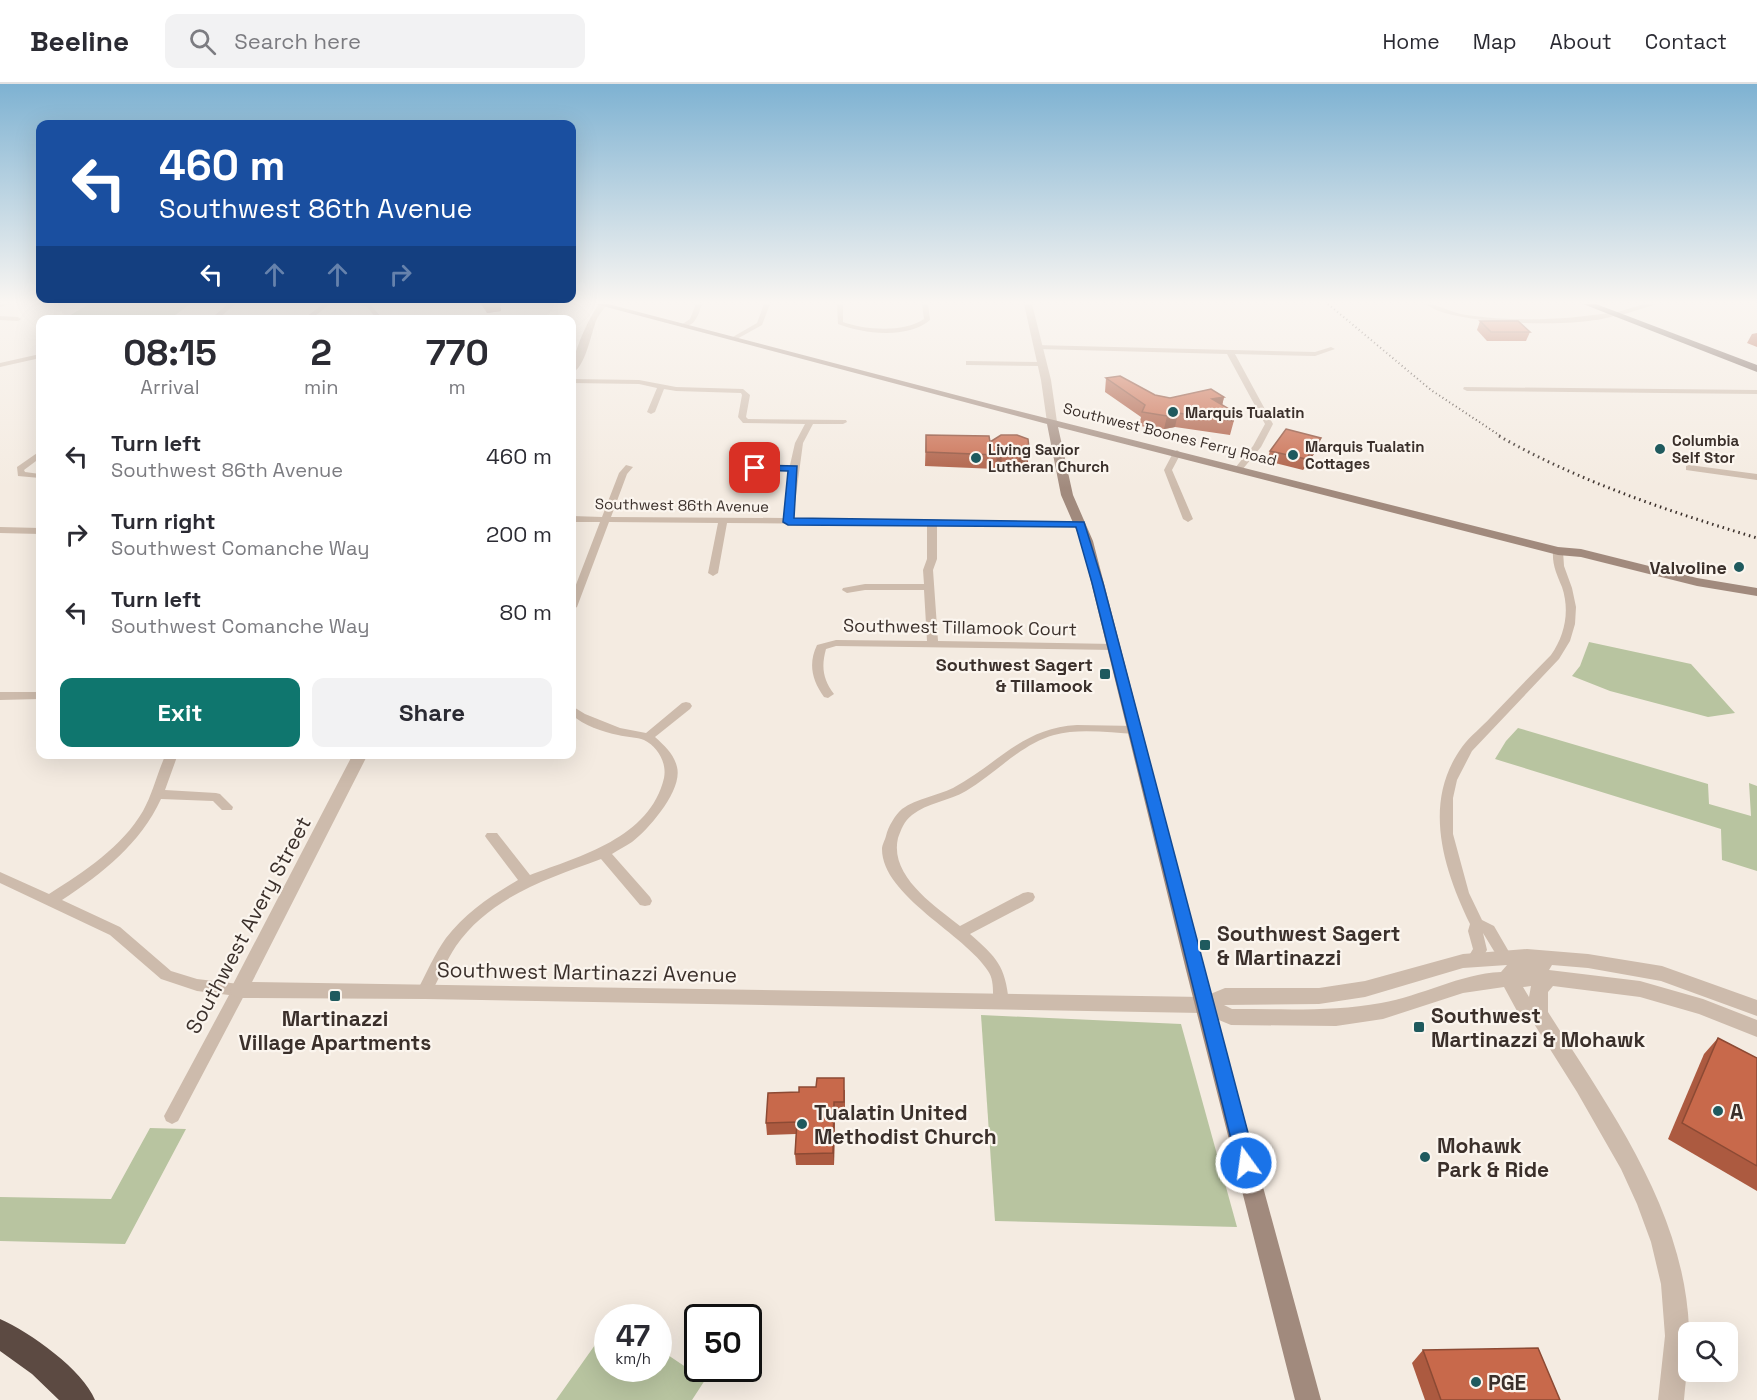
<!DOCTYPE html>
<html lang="en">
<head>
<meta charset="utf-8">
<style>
  body { margin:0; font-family:"Space Grotesk",sans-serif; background:#f2f2f3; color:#2b2b33; height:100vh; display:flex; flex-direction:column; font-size:22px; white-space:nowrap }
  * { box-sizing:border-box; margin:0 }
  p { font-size:20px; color:#7c7c81 }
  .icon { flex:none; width:33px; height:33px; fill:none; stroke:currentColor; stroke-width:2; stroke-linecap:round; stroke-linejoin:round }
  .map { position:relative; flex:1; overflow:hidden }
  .side { position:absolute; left:36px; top:231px; width:540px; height:444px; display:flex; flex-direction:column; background:#fff; border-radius:12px; box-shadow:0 6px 24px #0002 }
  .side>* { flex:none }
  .top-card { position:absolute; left:36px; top:36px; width:540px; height:183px; border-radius:12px; box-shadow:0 6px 24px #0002; background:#1a4fa0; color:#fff; overflow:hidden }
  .fabs { position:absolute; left:1678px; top:1238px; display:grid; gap:12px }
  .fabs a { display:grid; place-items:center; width:60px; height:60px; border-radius:12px; background:#fff; box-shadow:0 6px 24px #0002; font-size:30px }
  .speed { position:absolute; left:594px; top:1220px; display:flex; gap:12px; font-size:30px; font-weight:700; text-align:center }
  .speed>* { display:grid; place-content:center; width:78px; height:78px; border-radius:50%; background:#fff; box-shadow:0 6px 24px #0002; line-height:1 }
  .speed small { font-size:15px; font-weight:400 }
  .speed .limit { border:3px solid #111; border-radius:9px; background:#fff; color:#111 }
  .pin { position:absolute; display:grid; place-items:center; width:51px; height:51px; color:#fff; margin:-26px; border-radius:12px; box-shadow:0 3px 9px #0006 }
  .me { position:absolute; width:66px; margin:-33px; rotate:346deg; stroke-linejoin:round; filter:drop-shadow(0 0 4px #0008) }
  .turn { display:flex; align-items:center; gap:21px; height:126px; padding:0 24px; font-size:27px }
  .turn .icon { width:78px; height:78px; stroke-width:2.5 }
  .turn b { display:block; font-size:42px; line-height:51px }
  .lanes { display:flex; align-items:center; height:57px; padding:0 24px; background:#0003; justify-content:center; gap:30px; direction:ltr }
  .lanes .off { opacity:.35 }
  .eta { display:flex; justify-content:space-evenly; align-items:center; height:102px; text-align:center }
  .eta b { font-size:36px; font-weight:600; line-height:42px }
  .action { display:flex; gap:12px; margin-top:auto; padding:12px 24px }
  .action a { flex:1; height:69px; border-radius:12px; background:#0f766e; color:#fff; font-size:24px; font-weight:600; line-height:69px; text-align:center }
  .action a+a { background:#f2f2f3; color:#2b2b33 }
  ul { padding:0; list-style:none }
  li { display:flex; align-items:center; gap:18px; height:78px; padding:0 24px }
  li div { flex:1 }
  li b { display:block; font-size:22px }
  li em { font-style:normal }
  header { display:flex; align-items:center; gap:36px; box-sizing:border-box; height:84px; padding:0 30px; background:#fff; border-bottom:2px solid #e1e1e2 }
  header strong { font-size:28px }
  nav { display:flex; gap:33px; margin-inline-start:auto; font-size:21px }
  .search { width:420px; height:54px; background:#f2f2f3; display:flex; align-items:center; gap:15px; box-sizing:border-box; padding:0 21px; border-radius:12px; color:#7c7c81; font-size:22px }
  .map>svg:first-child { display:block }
</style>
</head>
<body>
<header>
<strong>Beeline</strong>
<div class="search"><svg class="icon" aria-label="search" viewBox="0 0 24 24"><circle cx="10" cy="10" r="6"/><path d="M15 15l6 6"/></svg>Search here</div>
<nav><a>Home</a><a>Map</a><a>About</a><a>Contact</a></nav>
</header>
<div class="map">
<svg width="1757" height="1316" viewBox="0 0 1757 1316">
  <rect width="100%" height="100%" fill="#f4ebe1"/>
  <g fill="#b8c4a0">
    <polygon points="89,220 190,220 170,235 64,235"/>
    <polygon points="1589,558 1691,580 1735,629 1708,633 1610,607 1572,592 1580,582"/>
    <polygon points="1518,644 1708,700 1709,720 1751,732 1749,699 1757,702 1757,787 1722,776 1721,745 1495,675 1506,657"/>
    <polygon points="981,931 1181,940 1237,1143 995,1137"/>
    <polygon points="150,1044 186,1045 125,1160 0,1157 0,1113 111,1115"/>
    <polygon points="607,1244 608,1284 658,1284 659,1265 705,1296 692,1316 556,1316"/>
  </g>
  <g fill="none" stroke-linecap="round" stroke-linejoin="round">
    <g fill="#cdbbac" fill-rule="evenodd">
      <polygon points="0,220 9,220 0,223"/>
      <polygon points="228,220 235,220 217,236 209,236"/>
      <polygon points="323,220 330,220 310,236 302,236"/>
      <polygon points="357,220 371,221 381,233 376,234 367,223"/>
      <path d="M696,220H702C698,232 695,243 681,243V241L690,235Z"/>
      <polygon points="764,220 770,220 762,241 735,256 731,256 731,254 757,239"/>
      <path d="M837,220H843V238C866,246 903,249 924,235L922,220H928L930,236C908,255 863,250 838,240Z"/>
      <path d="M1426,220C1438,220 1452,229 1466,231C1515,238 1566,236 1615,228L1618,230C1590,245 1450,242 1426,220Z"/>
      <polygon points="0,232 18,233 21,235 18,237 0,236"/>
      <polygon points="1035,261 1315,268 1331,263 1335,265 1315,272 1235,270 1273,340 1261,363 1242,386 1239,387 1235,384 1253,362 1265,340 1227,270 1038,265 1034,263"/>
      <polygon points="40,270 40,274 0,283 0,279"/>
      <polygon points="966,277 1042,278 1046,280 1042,282 969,281 966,281"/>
      <path d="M572,295L639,296L676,303L743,305L750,311L746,333L748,335L846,336L847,338L843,340H813L803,359L793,434L1083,438V442L1080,443L937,441V475L933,486L938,557L1114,560L1119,563L1114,566L836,562L826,565C821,583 823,595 834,610L828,614L824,613C812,596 808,580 817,561L836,556L927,557L924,506H865L847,509L842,506L843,504L865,500H924L923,486L927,475V441L727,439L718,489L713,492L708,489L718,439L609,438L577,523L572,526V511L600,438H572V432L602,433L619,389L626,381L633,383L627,390L611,433L784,434L789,386H740L736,383L740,380L790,381L795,359L805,340L743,339L738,333L742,311L741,309L676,307L664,305L655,328L651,330L647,328L657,304L639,300L572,299Z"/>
      <polygon points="1464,303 1757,306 1757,310 1467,307 1463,305"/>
      <polygon points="1177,366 1181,369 1172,386 1193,435 1188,438 1183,435 1164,386 1173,369"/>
      <polygon points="40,367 40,374 24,386 25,388 40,390 40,394 18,392 17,383"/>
      <polygon points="1689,381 1757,390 1757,396 1686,386 1686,382"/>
      <polygon points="0,443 40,444 40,450 0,449"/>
      <path d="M1558,464L1563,467L1564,482L1572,504L1576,523L1575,540L1570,557L1559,575L1472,667L1457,696L1453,714V750L1469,809L1482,836L1494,842L1512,873L1510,877L1505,879L1500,877L1483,849L1487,866L1479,879L1474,881L1469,879L1467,875L1473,865L1468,847L1470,840C1443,784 1422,718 1462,663C1470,652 1482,643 1491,633C1511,612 1531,591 1551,571C1565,551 1570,527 1562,503C1557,491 1552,481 1553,467Z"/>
      <polygon points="0,608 40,608 40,615 0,616"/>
      <path d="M686,618L690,619L692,622L690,625L655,653C665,662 674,670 677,683C683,706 649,745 632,758C626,762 618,766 612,770L650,813L652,817L650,821L645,822L640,821L601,775C547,795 490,813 456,862C446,877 439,895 430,911L425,913L420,911L417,907C426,890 435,869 446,854C465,829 492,811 518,796L487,755L485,752L487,749H497L530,791C580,772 650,754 664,694C667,679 658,663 644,656C637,653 626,653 618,651C603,648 583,641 572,631V622L585,630L620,644L646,649L682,619Z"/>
      <path d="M1077,641L1136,642L1142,646L1136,650C1110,649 1080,644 1054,651C1021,660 995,690 966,707C949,717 927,719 912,731C904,737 901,746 898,754C889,792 935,822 960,842L1023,809L1028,808L1033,809L1035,813L1033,817L970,850C997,874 1005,881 1009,918L1006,922L1001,924L996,922L993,918C993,908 994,895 988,887C966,851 882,812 882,765C882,761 885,756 886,752C888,743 895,731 902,725C917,714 937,712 953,704C998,680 1022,644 1077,641Z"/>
      <path d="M166,670H178L165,706L216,709L220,710L233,723L232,726H222L213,717L161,715C140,760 103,789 62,816L120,843L171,887L197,895L239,900L244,902L247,906L178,1037L172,1040L166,1037L164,1032L229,911L197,907L161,895L110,851L0,799V788L49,810C84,788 122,763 143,727C153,709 157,689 166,670Z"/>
    </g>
    <g fill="#cdbbac" fill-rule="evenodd">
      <path d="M599,220L606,221C603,226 598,232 596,237C591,250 585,284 572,289C572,270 588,235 599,220Z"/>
      <polygon points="1024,220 1032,220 1051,296 1057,338 1052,341 1047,338 1041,296"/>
      <polygon points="1644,220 1657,220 1615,233 1611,230"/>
      <path d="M353,670H368L252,898L1203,913L1225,904H1319L1365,897L1463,870L1527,865L1588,870L1662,882L1757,916V932L1661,897L1588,884L1552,881L1549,886L1640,897L1703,915L1757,936V953L1699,930L1640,913L1553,902L1548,908V928C1609,1024 1684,1125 1689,1244C1690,1268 1686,1292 1684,1316H1658L1665,1252L1661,1200L1651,1158L1637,1120L1621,1085L1577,1008L1531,935L1517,927L1504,903L1463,909L1383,935L1336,942L1231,941L1202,929L425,915L239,914L232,911L230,906ZM1507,881L1501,888C1459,890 1422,912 1381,919C1332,928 1282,925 1232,925L1224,921L1319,920L1365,913L1463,884ZM1531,902L1529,913L1523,903Z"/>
    </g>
    <polygon fill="#a18a7d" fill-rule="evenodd" points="595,220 608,220 998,322 1558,463 1581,465 1697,494 1757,504 1757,512 1697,502 1581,473 1558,471 1058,343 1073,411 1093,457 1204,886 1321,1316 1295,1316 1186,886 1081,457 1061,411 1047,340"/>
    <polygon fill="#6c584f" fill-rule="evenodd" points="1583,220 1596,220 1757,281 1757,288"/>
    <path fill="#5c4a42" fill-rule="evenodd" d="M0,1235C30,1248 83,1286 95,1316H59L32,1290L0,1267Z"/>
    <polyline stroke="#3b302b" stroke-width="2" stroke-dasharray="1 3" stroke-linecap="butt" points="1328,220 1431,306 1502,353"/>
    <path stroke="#3b302b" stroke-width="3" stroke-dasharray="1.5 4" stroke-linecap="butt" d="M1499,352C1580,398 1668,427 1757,454"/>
  </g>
  <g fill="#ac5a40">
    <polygon points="481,220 499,220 501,227 487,229"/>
    <polygon points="1480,237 1530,248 1526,257 1487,257 1477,246"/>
    <polygon points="1757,249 1757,263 1747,259 1752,250"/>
    <polygon points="1106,294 1155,311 1170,314 1224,313 1222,321 1236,329 1230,351 1175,343 1164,345 1139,342 1141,333 1105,308"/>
    <polygon points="926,351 990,358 1001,351 1028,378 1018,383 1001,383 996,385 925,382"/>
    <polygon points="1318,364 1303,386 1267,377 1270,367"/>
    <polygon points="1718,954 1757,974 1757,1107 1668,1055 1704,970"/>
    <polygon points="816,1003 845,1006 845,1030 835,1030 834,1081 796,1081 795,1070 796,1050 767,1051 766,1039 799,1008"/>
    <polygon points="1423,1266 1560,1316 1425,1316 1412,1279"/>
  </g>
  <g fill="#8c4a34">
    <polygon points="500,221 501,227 487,229 486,223"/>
    <polygon points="1224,313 1221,326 1212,315"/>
    <polygon points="1178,329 1175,343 1164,345 1167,332"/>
    <polygon points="1321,354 1318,364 1303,386 1306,375"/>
    <polygon points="1029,364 1028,378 1018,383 1019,369"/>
    <polygon points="1002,369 1001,383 996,385 997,371"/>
    <polygon points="834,1018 835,1030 834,1081 833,1069"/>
  </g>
  <g fill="#c8694b" stroke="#8c4a34" stroke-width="1.5">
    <polygon points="483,220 499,220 500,221 486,223"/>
    <polygon points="1480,237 1518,237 1530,248 1491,248"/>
    <polygon points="1120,292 1155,311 1170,314 1211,305 1224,313 1212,315 1236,329 1233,337 1178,329 1167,332 1142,328 1145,321 1106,294"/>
    <polygon points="1286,345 1321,354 1306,375 1270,367"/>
    <polygon points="926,351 989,352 990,358 1001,351 1017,351 1028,355 1029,364 1019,369 1002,369 997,371 926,368"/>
    <polygon points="1718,954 1757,974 1757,1082 1682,1039"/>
    <polygon points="817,994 844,994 844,1018 834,1018 833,1069 795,1070 797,1038 766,1039 768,1009 799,1008 799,1003 816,1003"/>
    <polygon points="1538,1264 1560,1316 1441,1316 1423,1266"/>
  </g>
  <linearGradient id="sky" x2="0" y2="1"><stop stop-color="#7eb2d2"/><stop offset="0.54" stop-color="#faf6f2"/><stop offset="1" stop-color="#faf6f2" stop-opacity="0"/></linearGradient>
  <rect width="1757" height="404" fill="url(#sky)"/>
  <polygon fill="#1a73e8" stroke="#114b97" stroke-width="1.5" points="755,381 797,382 794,434 1084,438 1103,499 1256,1079 1253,1086 1246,1088 1239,1086 1237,1079 1092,499 1076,443 788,441 783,438 788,387 751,386 751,382"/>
  <g fill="#1f5a5e" stroke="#fbf5ee" stroke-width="2">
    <circle cx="1173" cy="328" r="6"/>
    <circle cx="1660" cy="365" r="6"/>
    <circle cx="1293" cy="371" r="6"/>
    <circle cx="976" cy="374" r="6"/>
    <circle cx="1739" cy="483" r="6"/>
    <rect x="1099" y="584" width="12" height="12" rx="3"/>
    <rect x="1199" y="855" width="12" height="12" rx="3"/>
    <rect x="329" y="906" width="12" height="12" rx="3"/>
    <rect x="1413" y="937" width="12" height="12" rx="3"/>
    <circle cx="1718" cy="1027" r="6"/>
    <circle cx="802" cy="1040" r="6"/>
    <circle cx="1425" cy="1073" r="6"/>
    <circle cx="1476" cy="1298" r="6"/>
  </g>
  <g text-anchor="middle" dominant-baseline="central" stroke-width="4.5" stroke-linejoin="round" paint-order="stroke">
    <g font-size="15" font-weight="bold" fill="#3b302b" stroke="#fbf5ee" text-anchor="start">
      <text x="1185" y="328">Marquis Tualatin</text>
      <text x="1672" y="356">Columbia<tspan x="1672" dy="17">Self Stor</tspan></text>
      <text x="1305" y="362">Marquis Tualatin<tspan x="1305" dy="17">Cottages</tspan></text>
      <text x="988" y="365">Living Savior<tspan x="988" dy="17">Lutheran Church</tspan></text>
    </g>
    <g font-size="15" fill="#3b302b" stroke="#fbf5ee">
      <text transform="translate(1170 350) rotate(14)">Southwest Boones Ferry Road</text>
      <text transform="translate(682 421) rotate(1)">Southwest 86th Avenue</text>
    </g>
    <g font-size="18" font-weight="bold" fill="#3b302b" stroke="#fbf5ee" text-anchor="end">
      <text x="1727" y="483">Valvoline</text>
      <text x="1093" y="580">Southwest Sagert<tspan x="1093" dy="21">&amp; Tillamook</tspan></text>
    </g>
    <g font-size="18" fill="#3b302b" stroke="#fbf5ee">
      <text transform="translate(960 543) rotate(1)">Southwest Tillamook Court</text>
    </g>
    <g font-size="21" fill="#3b302b" stroke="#fbf5ee">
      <text transform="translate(248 841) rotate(-62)">Southwest Avery Street</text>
      <text transform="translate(587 888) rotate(1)">Southwest Martinazzi Avenue</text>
    </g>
    <g font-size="21" font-weight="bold" fill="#3b302b" stroke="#fbf5ee" text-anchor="start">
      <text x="1217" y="849">Southwest Sagert<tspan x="1217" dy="24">&amp; Martinazzi</tspan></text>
      <text x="1431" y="931">Southwest<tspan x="1431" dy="24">Martinazzi &amp; Mohawk</tspan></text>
      <text x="335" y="934" text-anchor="middle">Martinazzi<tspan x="335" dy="24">Village Apartments</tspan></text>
      <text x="1730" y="1027">A</text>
      <text x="814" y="1028">Tualatin United<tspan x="814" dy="24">Methodist Church</tspan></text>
      <text x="1437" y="1061">Mohawk<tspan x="1437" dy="24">Park &amp; Ride</tspan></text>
      <text x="1488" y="1298">PGE</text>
    </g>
  </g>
</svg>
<div class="fabs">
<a><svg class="icon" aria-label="search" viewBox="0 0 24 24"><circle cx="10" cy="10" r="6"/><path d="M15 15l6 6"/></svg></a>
</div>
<div class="speed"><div>47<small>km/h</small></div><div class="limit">50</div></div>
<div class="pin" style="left:755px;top:384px;background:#d93025"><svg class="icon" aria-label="arrive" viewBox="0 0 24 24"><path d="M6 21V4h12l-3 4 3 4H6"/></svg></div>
<svg class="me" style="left:1246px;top:1079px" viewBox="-20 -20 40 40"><circle r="17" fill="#1a73e8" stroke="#fff" stroke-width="3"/><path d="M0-11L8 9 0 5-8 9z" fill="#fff"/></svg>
<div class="top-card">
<div class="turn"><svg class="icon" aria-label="left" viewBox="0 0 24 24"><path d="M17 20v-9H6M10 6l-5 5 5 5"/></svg><div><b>460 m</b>Southwest 86th Avenue</div></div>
<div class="lanes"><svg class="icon" aria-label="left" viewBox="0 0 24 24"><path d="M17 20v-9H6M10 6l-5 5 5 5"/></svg><svg class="icon off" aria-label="ahead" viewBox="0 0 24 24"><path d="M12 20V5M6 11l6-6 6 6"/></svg><svg class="icon off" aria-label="ahead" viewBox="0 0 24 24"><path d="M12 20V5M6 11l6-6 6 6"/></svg><svg class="icon off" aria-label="right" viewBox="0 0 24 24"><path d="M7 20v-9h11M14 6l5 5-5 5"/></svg></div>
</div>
<section class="side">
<div class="eta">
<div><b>08:15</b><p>Arrival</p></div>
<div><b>2</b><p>min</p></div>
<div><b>770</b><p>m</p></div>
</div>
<ul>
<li><svg class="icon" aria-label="left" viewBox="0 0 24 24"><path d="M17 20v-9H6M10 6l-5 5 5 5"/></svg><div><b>Turn left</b><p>Southwest 86th Avenue</p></div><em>460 m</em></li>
<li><svg class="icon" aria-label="right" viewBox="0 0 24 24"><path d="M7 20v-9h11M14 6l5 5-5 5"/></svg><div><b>Turn right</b><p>Southwest Comanche Way</p></div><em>200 m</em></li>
<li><svg class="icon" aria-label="left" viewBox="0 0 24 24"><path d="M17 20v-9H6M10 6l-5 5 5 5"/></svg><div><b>Turn left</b><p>Southwest Comanche Way</p></div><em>80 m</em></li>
</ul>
<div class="action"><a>Exit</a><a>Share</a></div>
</section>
</div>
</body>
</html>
